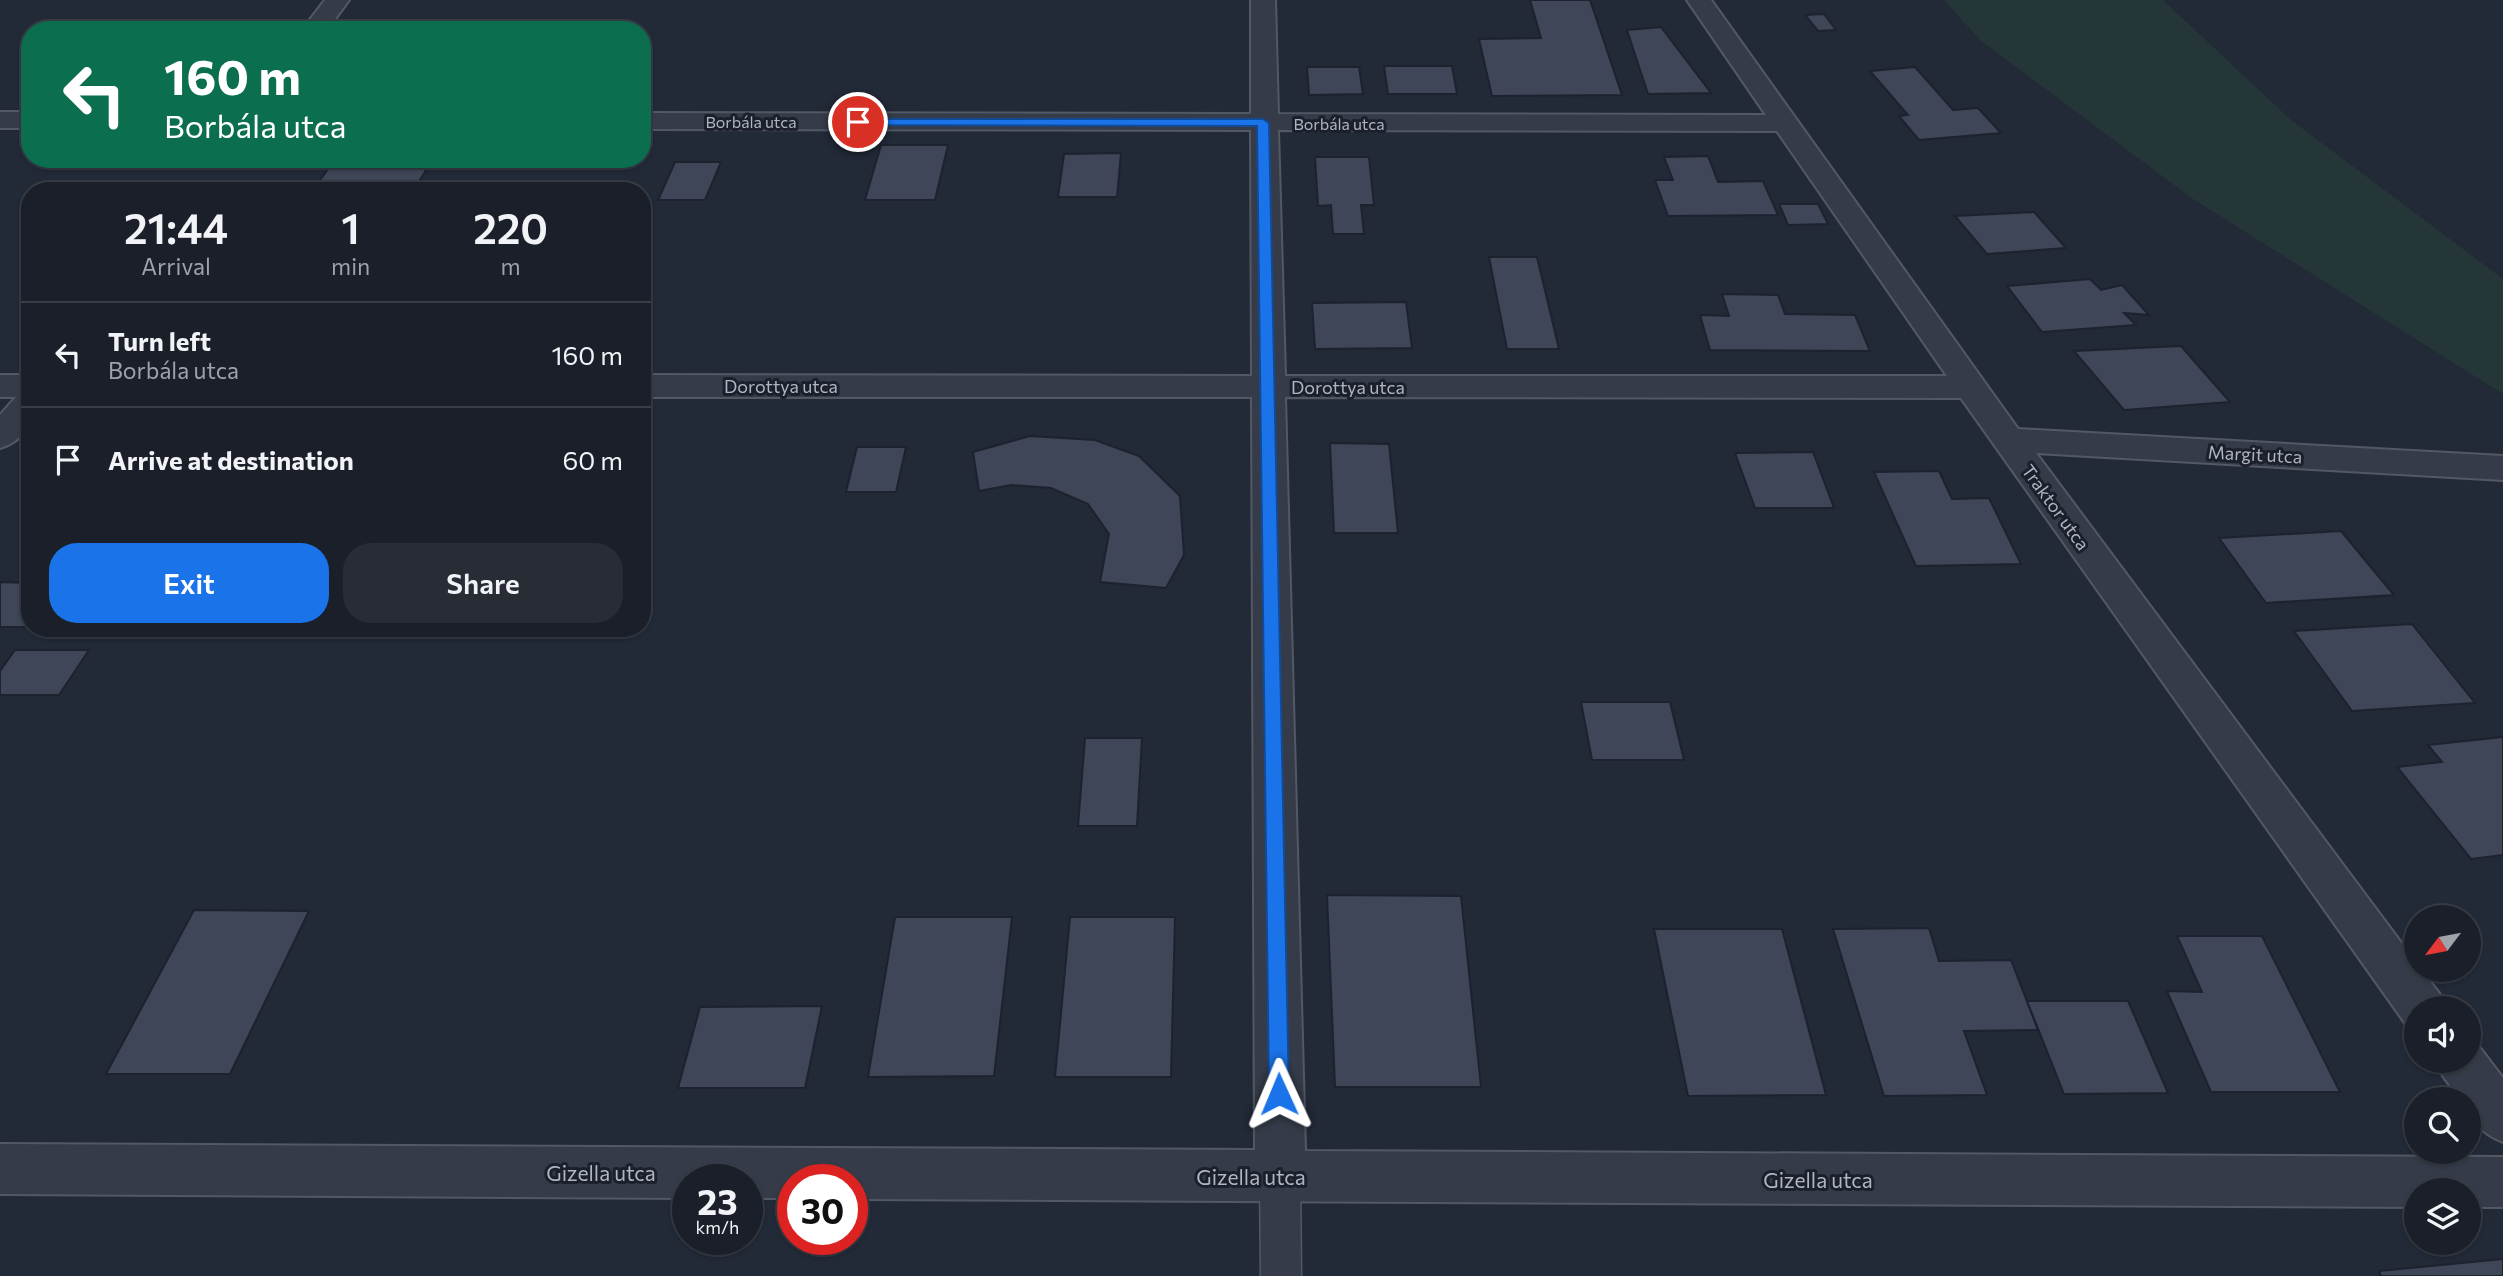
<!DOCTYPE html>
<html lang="en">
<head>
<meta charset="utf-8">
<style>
  body { margin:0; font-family:Commissioner,sans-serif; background:#272c35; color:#f1f3f6; height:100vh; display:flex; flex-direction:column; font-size:26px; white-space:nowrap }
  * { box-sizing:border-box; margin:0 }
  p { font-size:23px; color:#9fa2a8 }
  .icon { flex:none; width:38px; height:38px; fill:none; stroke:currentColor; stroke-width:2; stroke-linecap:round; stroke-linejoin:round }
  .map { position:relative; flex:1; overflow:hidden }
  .side { position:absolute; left:21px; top:182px; width:630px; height:455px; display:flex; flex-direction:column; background:#1a1f29; border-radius:28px; box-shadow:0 2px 5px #0004,0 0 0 2px #383d46 }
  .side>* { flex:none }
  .hud { position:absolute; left:21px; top:21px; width:630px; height:147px; border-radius:28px; box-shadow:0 2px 5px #0004,0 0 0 2px #383d46; background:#0b6e4f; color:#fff; overflow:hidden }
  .needle { width:46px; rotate:238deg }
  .buttons { position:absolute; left:2404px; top:905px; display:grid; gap:14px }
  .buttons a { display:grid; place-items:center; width:77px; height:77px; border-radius:50%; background:#1a1f29; box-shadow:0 2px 5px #0004,0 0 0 2px #383d46; font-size:35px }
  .speed { position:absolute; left:672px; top:1164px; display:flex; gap:14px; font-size:35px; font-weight:700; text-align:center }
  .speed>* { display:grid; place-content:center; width:91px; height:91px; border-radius:50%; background:#1a1f29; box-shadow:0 2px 5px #0004,0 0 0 2px #383d46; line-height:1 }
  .speed small { font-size:18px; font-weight:400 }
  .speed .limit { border:10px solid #d22; background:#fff; color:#111 }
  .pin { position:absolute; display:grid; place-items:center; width:60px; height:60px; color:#fff; margin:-30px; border:4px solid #fff; border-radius:50%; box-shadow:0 2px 7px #0007 }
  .me { position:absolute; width:77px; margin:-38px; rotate:359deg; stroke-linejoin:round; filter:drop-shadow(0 0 5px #0008) }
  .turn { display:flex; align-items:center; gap:24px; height:147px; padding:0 28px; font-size:32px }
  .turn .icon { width:91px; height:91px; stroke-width:2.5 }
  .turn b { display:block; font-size:49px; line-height:60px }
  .eta { display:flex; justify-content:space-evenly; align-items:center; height:119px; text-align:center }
  .eta b { font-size:42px; font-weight:600; line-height:49px }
  .action { display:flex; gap:14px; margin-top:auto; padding:14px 28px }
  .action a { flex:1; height:80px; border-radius:28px; background:#1a73e8; color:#fff; font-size:28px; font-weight:600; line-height:80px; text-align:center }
  .action a+a { background:#272c35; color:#f1f3f6 }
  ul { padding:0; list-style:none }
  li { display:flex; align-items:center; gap:21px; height:105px; padding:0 28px; border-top:2px solid #383d46 }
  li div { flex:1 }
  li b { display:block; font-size:26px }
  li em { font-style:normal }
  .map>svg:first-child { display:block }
</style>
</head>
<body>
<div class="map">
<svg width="2503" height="1276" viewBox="0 0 2503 1276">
  <rect width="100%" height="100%" fill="#222937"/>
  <polygon fill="#253639" points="1944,0 2163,0 2291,120 2503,279 2503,394 2193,199 1980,40"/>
  <g fill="#3e4657" stroke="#1d222e" stroke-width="2">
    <polygon points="1530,0 1590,0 1622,95 1492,96 1479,39 1541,38"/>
    <polygon points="1824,14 1836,30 1818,31 1805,15"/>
    <polygon points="1661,27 1711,93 1648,94 1627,30"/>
    <polygon points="1384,66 1452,66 1457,94 1388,94"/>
    <polygon points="1307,67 1359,67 1363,94 1309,95"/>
    <polygon points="1915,67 1953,110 1978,108 2001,133 1919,140 1899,116 1908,115 1870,71"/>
    <polygon points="881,145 948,145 935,200 865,200"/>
    <polygon points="1121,153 1117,197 1058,197 1064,154"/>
    <polygon points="1708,156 1718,182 1763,181 1778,215 1668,216 1655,180 1673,180 1664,157"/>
    <polygon points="1315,157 1369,157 1374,205 1361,205 1364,234 1333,234 1331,205 1318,206"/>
    <polygon points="335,159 433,159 418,183 387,184 383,191 338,191 344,183 318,183"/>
    <polygon points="675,162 721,162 705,200 658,200"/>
    <polygon points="1779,204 1818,204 1828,224 1788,225"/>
    <polygon points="2034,212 2066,248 1987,254 1955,216"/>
    <polygon points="1489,257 1537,257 1559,349 1507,349"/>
    <polygon points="2090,279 2101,290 2122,285 2149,315 2124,313 2136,325 2042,332 2007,286"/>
    <polygon points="1722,294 1778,295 1785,314 1855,315 1870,351 1710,350 1700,315 1729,316"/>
    <polygon points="1406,302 1412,348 1315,349 1312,303"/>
    <polygon points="2181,346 2230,402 2124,410 2074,351"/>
    <polygon points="1030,436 1095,440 1139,456 1180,496 1184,555 1166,588 1100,582 1109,534 1088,504 1051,488 1011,485 979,491 973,452"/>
    <polygon points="1330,443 1389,444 1398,533 1334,533"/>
    <polygon points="857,447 906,447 896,492 846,492"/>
    <polygon points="1813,452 1834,508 1755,508 1735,453"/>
    <polygon points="1939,471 1952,499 1989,498 2021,564 1916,566 1874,472"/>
    <polygon points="2341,531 2394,595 2266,603 2219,538"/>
    <polygon points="0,582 30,583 30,620 25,627 0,627"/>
    <polygon points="2412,624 2475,703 2352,711 2294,631"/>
    <polygon points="15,650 89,650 59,695 0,695 0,671"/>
    <polygon points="1581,702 1670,702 1684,760 1592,760"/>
    <polygon points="2503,737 2503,855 2471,859 2397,767 2442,762 2428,745"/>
    <polygon points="1085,738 1142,738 1137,826 1078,826"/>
    <polygon points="1327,895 1461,896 1481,1087 1335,1087"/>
    <polygon points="194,910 309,911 230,1074 106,1074"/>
    <polygon points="895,917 1012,917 994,1076 868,1077"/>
    <polygon points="1070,917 1175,917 1171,1077 1055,1077"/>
    <polygon points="1929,928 1939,961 2011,960 2038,1030 1964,1031 1987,1095 1884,1096 1833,929"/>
    <polygon points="1654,929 1782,929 1826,1095 1688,1096"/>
    <polygon points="2177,936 2262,936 2340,1092 2211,1092 2167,991 2202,992"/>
    <polygon points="2027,1001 2128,1001 2168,1093 2064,1094"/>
    <polygon points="822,1006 805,1088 678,1088 700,1007"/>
    <polygon points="2503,1259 2503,1276 2381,1276 2379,1271"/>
  </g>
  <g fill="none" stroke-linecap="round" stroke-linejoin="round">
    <g stroke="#535865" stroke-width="3">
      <polygon id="service" points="1280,1157 1294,1162 1300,1176 1301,1276 1261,1276 1260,1176 1266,1162"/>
    </g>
    <g stroke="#535865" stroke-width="4">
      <g id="minor">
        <polygon points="325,0 349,0 327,30 302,30"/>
        <path d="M1251,0H1275L1278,114L1766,115L1687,0H1711L2018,429L2503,456V480L2036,453L2417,964V970H2421L2439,993L2445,1008H2417V1028L2405,1023L1961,398L1285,397L1305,1151L2503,1157V1207H2469V1190H2417V1207L852,1199V1180H793V1198H747V1180H688V1198L0,1194V1144L1255,1150L1252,397H642V375L1252,376L1251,130L642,129V113L1251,114ZM1278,130L1777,131L1947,376H1285Z"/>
        <rect x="0" y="112" width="30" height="16"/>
        <path d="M0,375H30C30,405 36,438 0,448V415L16,397H0Z"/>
        <path d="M2469,1041L2477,1044L2503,1078V1142C2483,1134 2469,1121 2469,1099H2460L2443,1076L2436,1060H2469Z"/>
      </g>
    </g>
    <use href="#service" fill="#353b48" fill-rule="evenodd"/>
    <use href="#minor" fill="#353b48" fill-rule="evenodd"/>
  </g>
  <polygon fill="#1a73e8" stroke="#114b97" stroke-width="2" points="854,119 1263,119 1269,123 1289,1094 1286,1101 1279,1104 1272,1101 1269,1094 1257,126 858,125 853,122"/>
  <g text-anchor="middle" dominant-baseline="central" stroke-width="6" stroke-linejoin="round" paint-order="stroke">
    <g font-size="16" fill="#b0b5c4" stroke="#1b202c">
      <text x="751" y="121">Borbála utca</text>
      <text x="1339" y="123">Borbála utca</text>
    </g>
    <g font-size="18" fill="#b0b5c4" stroke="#1b202c">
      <text x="781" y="386">Dorottya utca</text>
      <text x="1348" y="387">Dorottya utca</text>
      <text transform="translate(2255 454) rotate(3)">Margit utca</text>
      <text transform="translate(2056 507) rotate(54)">Traktor utca</text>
    </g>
    <g font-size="21" fill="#b0b5c4" stroke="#1b202c">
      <text x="601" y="1172">Gizella utca</text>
      <text x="1251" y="1176">Gizella utca</text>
      <text x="1818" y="1179">Gizella utca</text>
    </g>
  </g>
</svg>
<div class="buttons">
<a><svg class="needle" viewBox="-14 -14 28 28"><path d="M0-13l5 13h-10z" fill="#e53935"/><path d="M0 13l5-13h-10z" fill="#9fa2a8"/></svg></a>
<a><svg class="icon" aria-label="sound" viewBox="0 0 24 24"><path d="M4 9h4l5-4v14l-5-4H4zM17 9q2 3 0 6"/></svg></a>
<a><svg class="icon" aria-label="search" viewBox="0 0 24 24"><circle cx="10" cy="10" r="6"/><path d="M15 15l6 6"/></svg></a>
<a><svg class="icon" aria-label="layers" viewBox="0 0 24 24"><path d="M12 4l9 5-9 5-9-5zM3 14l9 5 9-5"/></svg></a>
</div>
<div class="speed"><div>23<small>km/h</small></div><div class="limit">30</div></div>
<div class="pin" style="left:858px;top:122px;background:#d93025"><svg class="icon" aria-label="arrive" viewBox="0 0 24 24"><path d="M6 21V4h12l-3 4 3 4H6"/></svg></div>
<svg class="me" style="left:1279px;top:1094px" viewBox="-20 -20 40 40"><path d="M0-17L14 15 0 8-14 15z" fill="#1a73e8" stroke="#fff" stroke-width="4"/></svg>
<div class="hud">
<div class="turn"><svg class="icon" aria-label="left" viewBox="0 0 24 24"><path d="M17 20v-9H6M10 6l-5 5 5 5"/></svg><div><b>160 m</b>Borbála utca</div></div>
</div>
<section class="side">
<div class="eta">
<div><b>21:44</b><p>Arrival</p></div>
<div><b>1</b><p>min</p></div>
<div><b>220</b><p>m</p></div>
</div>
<ul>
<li><svg class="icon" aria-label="left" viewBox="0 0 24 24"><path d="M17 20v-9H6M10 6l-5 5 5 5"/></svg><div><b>Turn left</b><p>Borbála utca</p></div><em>160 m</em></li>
<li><svg class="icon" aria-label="arrive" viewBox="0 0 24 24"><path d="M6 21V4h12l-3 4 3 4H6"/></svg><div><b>Arrive at destination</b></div><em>60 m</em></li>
</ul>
<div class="action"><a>Exit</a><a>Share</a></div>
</section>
</div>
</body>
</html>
